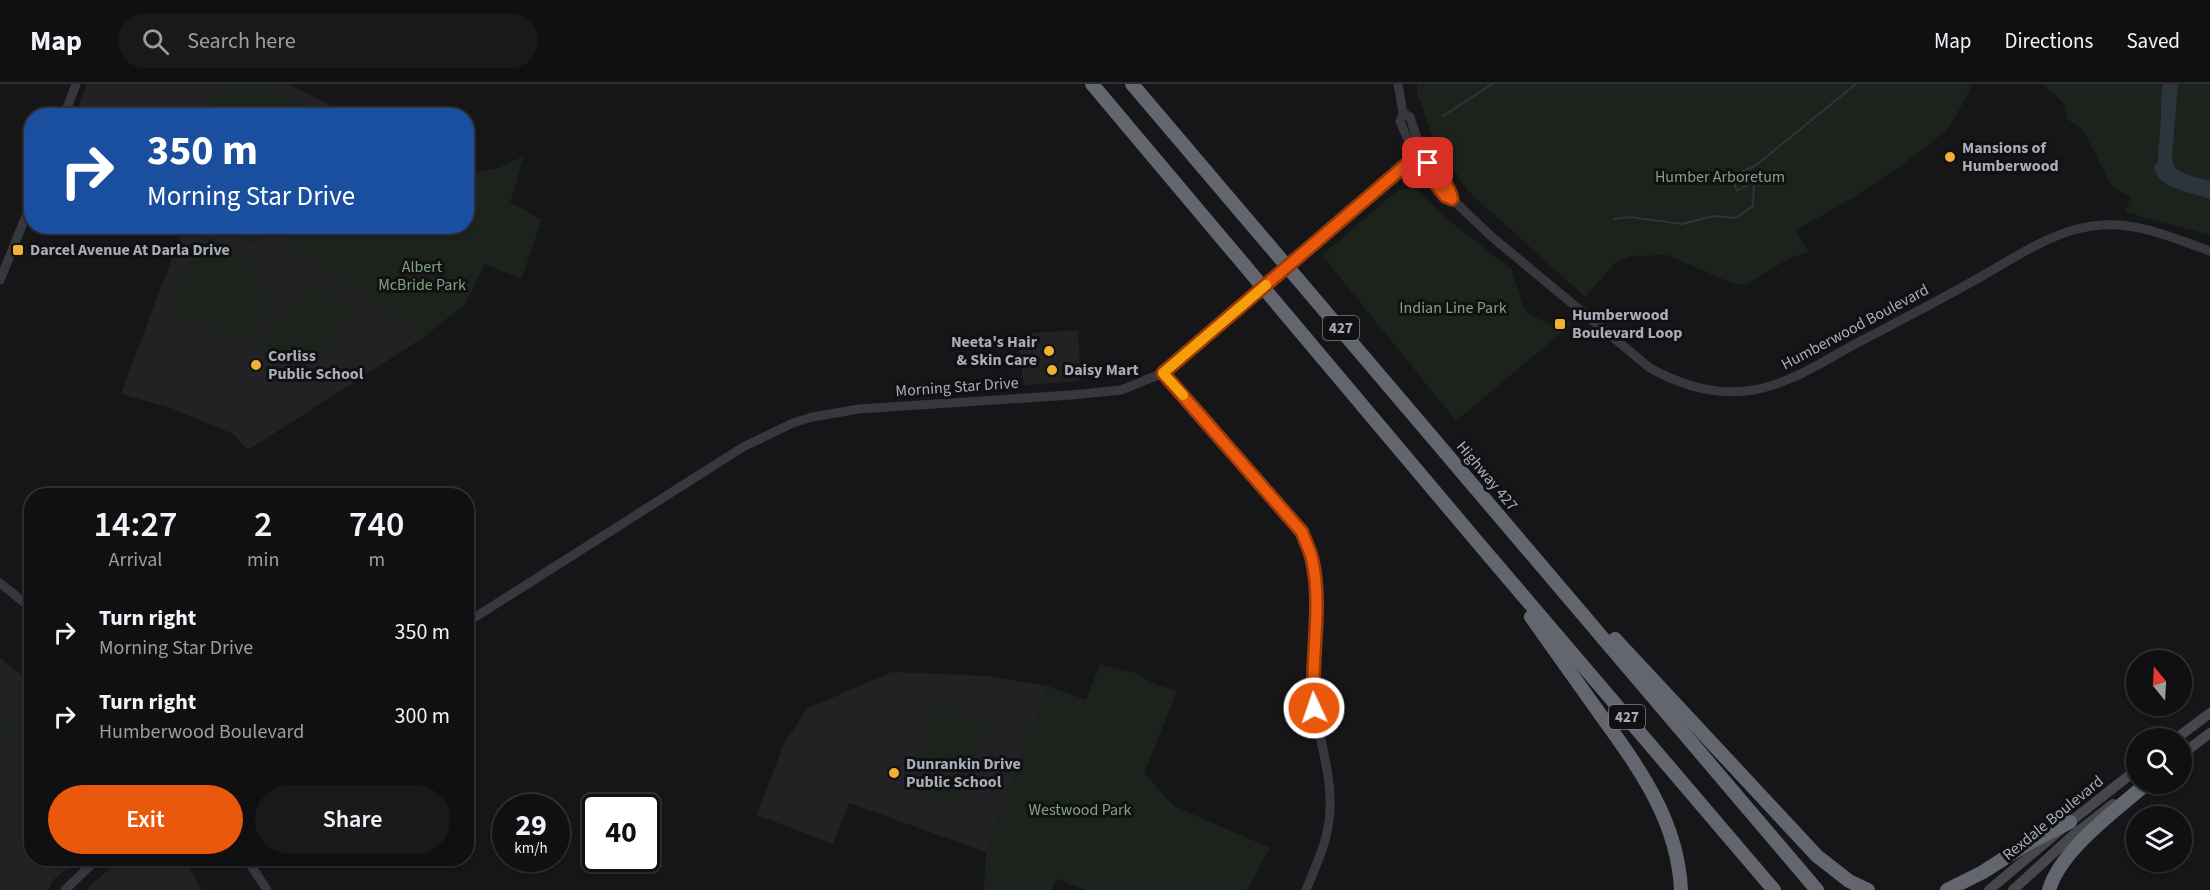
<!DOCTYPE html>
<html lang="en">
<head>
<meta charset="utf-8">
<style>
  body { margin:0; font-family:"Source Sans 3",sans-serif; background:#19191b; color:#f1f3f6; height:100vh; display:flex; flex-direction:column; font-size:22px; white-space:nowrap }
  * { box-sizing:border-box; margin:0 }
  p { font-size:20px; color:#9c9d9f }
  .icon { flex:none; width:33px; height:33px; fill:none; stroke:currentColor; stroke-width:2; stroke-linecap:round; stroke-linejoin:round }
  .map { position:relative; flex:1; overflow:hidden }
  .drawer { position:absolute; left:24px; top:404px; width:450px; height:378px; display:flex; flex-direction:column; background:#101012; border-radius:24px; box-shadow:0 2px 4px #0004,0 0 0 2px #303032 }
  .drawer>* { flex:none }
  .banner { position:absolute; left:24px; top:24px; width:450px; height:126px; border-radius:24px; box-shadow:0 2px 4px #0004,0 0 0 2px #303032; background:#1a4fa0; color:#fff; overflow:hidden }
  .needle { width:39px; rotate:342deg }
  .controls { position:absolute; left:2126px; top:566px; display:grid; gap:12px }
  .controls a { display:grid; place-items:center; width:66px; height:66px; border-radius:50%; background:#101012; box-shadow:0 2px 4px #0004,0 0 0 2px #303032; font-size:30px }
  .speed { position:absolute; left:492px; top:710px; display:flex; gap:12px; font-size:30px; font-weight:700; text-align:center }
  .speed>* { display:grid; place-content:center; width:78px; height:78px; border-radius:50%; background:#101012; box-shadow:0 2px 4px #0004,0 0 0 2px #303032; line-height:1 }
  .speed small { font-size:15px; font-weight:400 }
  .speed .limit { border:3px solid #111; border-radius:9px; background:#fff; color:#111 }
  .pin { position:absolute; display:grid; place-items:center; width:51px; height:51px; color:#fff; margin:-26px; border-radius:12px; box-shadow:0 3px 9px #0006 }
  .me { position:absolute; width:66px; margin:-33px; rotate:357deg; stroke-linejoin:round; filter:drop-shadow(0 0 4px #0008) }
  .turn { display:flex; align-items:center; gap:21px; height:126px; padding:0 24px; font-size:27px }
  .turn .icon { width:78px; height:78px; stroke-width:2.5 }
  .turn b { display:block; font-size:42px; line-height:51px }
  .eta { display:flex; justify-content:space-evenly; align-items:center; height:102px; text-align:center }
  .eta b { font-size:36px; font-weight:600; line-height:42px }
  .action { display:flex; gap:12px; margin-top:auto; padding:12px 24px }
  .action a { flex:1; height:69px; border-radius:36px; background:#ea580c; color:#fff; font-size:24px; font-weight:600; line-height:69px; text-align:center }
  .action a+a { background:#19191b; color:#f1f3f6 }
  ul { padding:0; list-style:none }
  li { display:flex; align-items:center; gap:18px; height:84px; padding:0 24px }
  li div { flex:1 }
  li b { display:block; font-size:22px }
  li em { font-style:normal }
  header { display:flex; align-items:center; gap:36px; box-sizing:border-box; height:84px; padding:0 30px; background:#101012; border-bottom:2px solid #303032 }
  header strong { font-size:28px }
  nav { display:flex; gap:33px; margin-inline-start:auto; font-size:21px }
  .search { width:420px; height:54px; background:#19191b; display:flex; align-items:center; gap:15px; box-sizing:border-box; padding:0 21px; border-radius:33px; color:#9c9d9f; font-size:22px }
  .map>svg:first-child { display:block }
</style>
</head>
<body>
<header>
<strong>Map</strong>
<div class="search"><svg class="icon" aria-label="search" viewBox="0 0 24 24"><circle cx="10" cy="10" r="6"/><path d="M15 15l6 6"/></svg>Search here</div>
<nav><a>Map</a><a>Directions</a><a>Saved</a></nav>
</header>
<div class="map">
<svg width="2210" height="806" viewBox="0 0 2210 806">
  <rect width="100%" height="100%" fill="#161618"/>
  <g fill="#222225">
    <polygon points="87,0 288,0 341,27 339,32 75,32"/>
    <polygon points="158,143 290,143 283,159 424,253 248,366 233,350 171,324 121,310 180,153"/>
    <polygon points="1078,246 1081,297 1024,301 1018,256 1032,249"/>
    <polygon points="0,574 31,598 32,774 79,774 53,796 48,806 0,806"/>
    <polygon points="892,588 988,592 1048,602 986,768 849,719 833,760 757,731 784,659 808,624"/>
    <polygon points="121,774 183,774 202,806 86,806"/>
  </g>
  <g fill="#1c231d">
    <polygon points="218,0 265,0 307,22 302,31 205,31"/>
    <polygon points="1417,0 1972,0 1965,16 1946,47 1906,78 1854,113 1796,146 1808,168 1788,175 1747,200 1734,200 1667,171 1631,172 1616,178 1585,213 1468,107 1434,55 1417,9"/>
    <polygon points="2042,0 2210,0 2210,151 2125,128 2131,113 2112,103 2083,46 2067,35 2063,18"/>
    <polygon points="524,72 510,118 542,136 521,195 485,180 465,220 424,253 282,159 290,143 466,142 467,90 499,84"/>
    <polygon points="1415,102 1447,135 1511,185 1522,219 1528,230 1549,240 1573,239 1456,337 1322,171 1397,107"/>
    <polygon points="208,143 267,143 258,163"/>
    <polygon points="202,150 235,164 254,184 263,202 267,229 256,261 166,229"/>
    <polygon points="310,196 354,229 305,293 261,260"/>
    <polygon points="1100,580 1135,589 1154,600 1177,607 1144,689 1174,722 1270,764 1247,806 1087,806 1056,795 1052,806 984,806 986,768 1048,602 1086,616"/>
    <polygon points="938,621 988,638 959,720 910,703"/>
    <polygon points="27,622 31,626 31,677 1,652"/>
  </g>
  <path fill="#2c353c" d="M2163,73C2173,86 2193,95 2210,96V115C2193,108 2156,105 2154,82Z"/>
  <g fill="none" stroke-linecap="round" stroke-linejoin="round">
    <g stroke="#2c353c" stroke-width="2">
      <polyline points="1443,32 1492,0"/>
      <polyline points="2163,73 2162,16 2164,0"/>
      <polyline points="1614,135 1630,133 1682,140 1714,132 1736,134 1753,122 1754,97 1737,107 1732,92 1755,82 1856,0"/>
    </g>
    <polyline stroke="#2c353c" stroke-width="14" points="2171,0 2165,71 2166,83 2172,91"/>
    <g stroke="#37383d" stroke-width="9">
      <path d="M1398,0L1403,29L1400,37C1409,59 1428,106 1452,115L1492,153L1650,284C1679,300 1711,311 1745,307C1786,303 1822,278 1857,259C1901,236 1946,213 1989,188C2024,168 2059,144 2101,141C2139,138 2175,155 2210,167"/>
      <path d="M1403,29L1410,33C1415,49 1420,64 1428,79C1436,91 1450,101 1452,115"/>
      <polyline points="64,32 76,0"/>
      <polyline points="1314,159 1423,68"/>
      <polyline points="0,196 32,117"/>
      <path d="M1163,289L1287,430C1298,443 1307,456 1312,473C1323,517 1309,562 1312,606C1316,650 1335,692 1329,737C1326,761 1315,784 1306,806"/>
      <polyline points="0,499 32,525"/>
      <polyline points="466,539 743,363 793,339 812,333 859,325 1071,311 1121,306 1163,289 1231,232"/>
      <polyline points="246,774 267,806"/>
      <polyline points="65,806 98,774"/>
    </g>
    <g stroke="#45474d" stroke-width="10">
      <polyline points="2177,654 2210,629"/>
      <polyline points="2181,671 2210,649"/>
      <polyline points="1989,806 2070,738 2136,686"/>
      <polyline points="2013,806 2071,753 2113,720"/>
    </g>
    <g stroke="#63666e" stroke-width="14">
      <polyline points="1092,0 1479,460 1774,806"/>
      <polyline points="1132,0 1817,806"/>
      <path d="M1531,533C1554,565 1577,598 1600,630C1639,684 1678,737 1681,806"/>
      <polyline points="1615,555 1817,772 1849,797 1868,806"/>
      <polyline points="1947,806 1983,788 2025,761 2070,738"/>
      <path d="M2049,806C2061,765 2116,727 2147,699"/>
    </g>
    <polyline stroke="#37383d" stroke-width="9" points="1231,232 1314,159"/>
  </g>
  <g fill="none" stroke-linecap="round" stroke-linejoin="round">
    <g stroke="#983908" stroke-width="15">
      <path id="route" d="M1314,624C1310,575 1323,523 1312,475C1310,466 1305,457 1302,448L1163,289L1415,73L1445,112L1452,115C1450,101 1436,90 1428,79"/>
    </g>
    <use href="#route" stroke="#ea580c" stroke-width="10"/>
    <polyline stroke="#f59e0b" stroke-width="10" points="1183,311 1163,289 1266,201"/>
  </g>
  <g fill="#f2b134" stroke="#111113" stroke-width="2">
    <circle cx="1950" cy="73" r="6"/>
    <rect x="12" y="160" width="12" height="12" rx="3"/>
    <rect x="1554" y="234" width="12" height="12" rx="3"/>
    <circle cx="1049" cy="267" r="6"/>
    <circle cx="256" cy="281" r="6"/>
    <circle cx="1052" cy="286" r="6"/>
    <circle cx="894" cy="689" r="6"/>
  </g>
  <g text-anchor="middle" dominant-baseline="central" stroke-width="6" stroke-linejoin="round" paint-order="stroke">
    <g fill="#111113" stroke="#7b7e86" stroke-width="1.5">
      <rect x="1323" y="232" width="36" height="24" rx="4.5"/>
      <rect x="1609" y="621" width="36" height="24" rx="4.5"/>
    </g>
    <g font-size="15" font-weight="bold" fill="#a8adb8">
      <text x="1341" y="244">427</text>
      <text x="1627" y="633">427</text>
    </g>
    <g font-size="16" font-weight="bold" fill="#a8adb8" stroke="#111113" text-anchor="start">
      <text x="1962" y="64">Mansions of<tspan x="1962" dy="18">Humberwood</tspan></text>
      <text x="30" y="166">Darcel Avenue At Darla Drive</text>
      <text x="1572" y="231">Humberwood<tspan x="1572" dy="18">Boulevard Loop</tspan></text>
      <text x="1037" y="258" text-anchor="end">Neeta's Hair<tspan x="1037" dy="18">&amp; Skin Care</tspan></text>
      <text x="268" y="272">Corliss<tspan x="268" dy="18">Public School</tspan></text>
      <text x="1064" y="286">Daisy Mart</text>
      <text x="906" y="680">Dunrankin Drive<tspan x="906" dy="18">Public School</tspan></text>
    </g>
    <g font-size="16" fill="#7fa381" stroke="#111113">
      <text x="1720" y="93">Humber Arboretum</text>
      <text x="422" y="183">Albert<tspan x="422" dy="18">McBride Park</tspan></text>
      <text x="1453" y="224">Indian Line Park</text>
      <text x="1080" y="726">Westwood Park</text>
    </g>
    <g font-size="16" fill="#a8adb8" stroke="#111113">
      <text transform="translate(1855 243) rotate(-28)">Humberwood Boulevard</text>
      <text transform="translate(957 303) rotate(-4)">Morning Star Drive</text>
      <text transform="translate(1487 392) rotate(50)">Highway 427</text>
      <text transform="translate(2053 734) rotate(-39)">Rexdale Boulevard</text>
    </g>
  </g>
</svg>
<div class="controls">
<a><svg class="needle" viewBox="-14 -14 28 28"><path d="M0-13l5 13h-10z" fill="#e53935"/><path d="M0 13l5-13h-10z" fill="#9c9d9f"/></svg></a>
<a><svg class="icon" aria-label="search" viewBox="0 0 24 24"><circle cx="10" cy="10" r="6"/><path d="M15 15l6 6"/></svg></a>
<a><svg class="icon" aria-label="layers" viewBox="0 0 24 24"><path d="M12 4l9 5-9 5-9-5zM3 14l9 5 9-5"/></svg></a>
</div>
<div class="speed"><div>29<small>km/h</small></div><div class="limit">40</div></div>
<div class="pin" style="left:1428px;top:79px;background:#d93025"><svg class="icon" aria-label="arrive" viewBox="0 0 24 24"><path d="M6 21V4h12l-3 4 3 4H6"/></svg></div>
<svg class="me" style="left:1314px;top:624px" viewBox="-20 -20 40 40"><circle r="17" fill="#ea580c" stroke="#fff" stroke-width="3"/><path d="M0-11L8 9 0 5-8 9z" fill="#fff"/></svg>
<div class="banner">
<div class="turn"><svg class="icon" aria-label="right" viewBox="0 0 24 24"><path d="M7 20v-9h11M14 6l5 5-5 5"/></svg><div><b>350 m</b>Morning Star Drive</div></div>
</div>
<section class="drawer">
<div class="eta">
<div><b>14:27</b><p>Arrival</p></div>
<div><b>2</b><p>min</p></div>
<div><b>740</b><p>m</p></div>
</div>
<ul>
<li><svg class="icon" aria-label="right" viewBox="0 0 24 24"><path d="M7 20v-9h11M14 6l5 5-5 5"/></svg><div><b>Turn right</b><p>Morning Star Drive</p></div><em>350 m</em></li>
<li><svg class="icon" aria-label="right" viewBox="0 0 24 24"><path d="M7 20v-9h11M14 6l5 5-5 5"/></svg><div><b>Turn right</b><p>Humberwood Boulevard</p></div><em>300 m</em></li>
</ul>
<div class="action"><a>Exit</a><a>Share</a></div>
</section>
</div>
</body>
</html>
